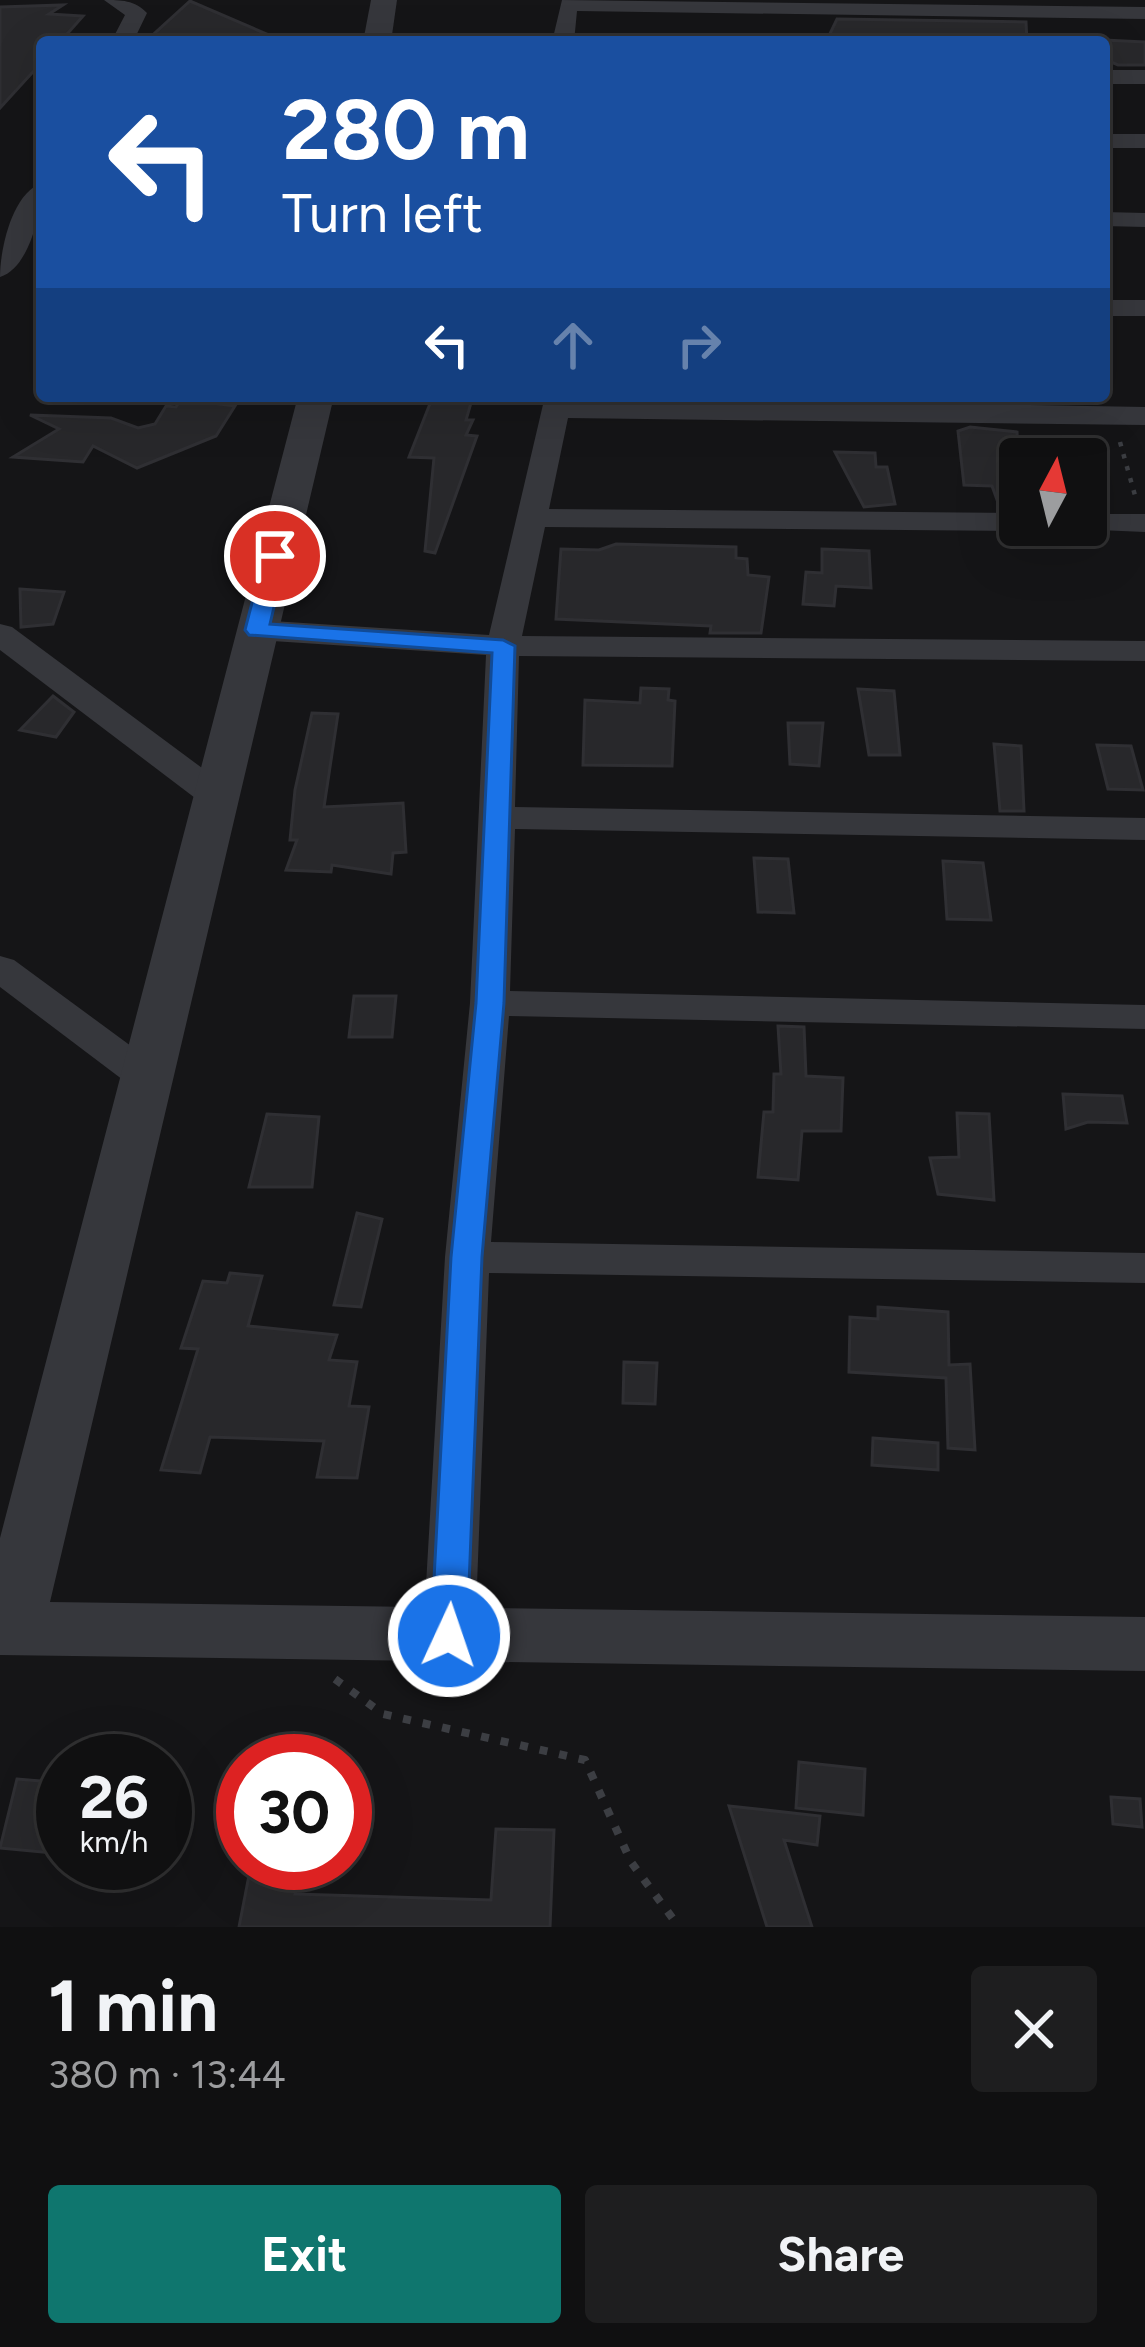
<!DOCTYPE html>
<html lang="en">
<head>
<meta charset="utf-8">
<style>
  body { margin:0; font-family:Figtree,sans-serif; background:#1e1e1f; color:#f1f3f6; height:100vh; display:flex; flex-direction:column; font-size:45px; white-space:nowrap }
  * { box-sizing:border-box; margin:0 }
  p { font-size:39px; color:#9c9d9f }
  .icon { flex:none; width:66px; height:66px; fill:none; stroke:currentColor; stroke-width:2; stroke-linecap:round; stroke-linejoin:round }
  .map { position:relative; height:1927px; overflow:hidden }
  .details { display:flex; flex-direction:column; background:#101011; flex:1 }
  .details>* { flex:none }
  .guide { position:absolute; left:36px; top:36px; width:1074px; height:366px; border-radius:12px; box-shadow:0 12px 48px #0002,0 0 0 3px #303031; background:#1a4fa0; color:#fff; overflow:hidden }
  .needle { width:78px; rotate:7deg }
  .controls { position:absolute; left:999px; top:438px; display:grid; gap:24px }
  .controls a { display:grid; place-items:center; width:108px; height:108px; border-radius:12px; background:#101011; box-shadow:0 12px 48px #0002,0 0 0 3px #303031; font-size:60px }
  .speed { position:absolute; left:36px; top:1734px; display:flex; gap:24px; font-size:60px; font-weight:700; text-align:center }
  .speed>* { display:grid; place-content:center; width:156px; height:156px; border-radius:50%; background:#101011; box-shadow:0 12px 48px #0002,0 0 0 3px #303031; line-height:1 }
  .speed small { font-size:30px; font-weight:400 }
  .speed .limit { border:18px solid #d22; background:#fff; color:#111 }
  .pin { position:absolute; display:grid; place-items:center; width:102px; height:102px; color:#fff; margin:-51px; border:6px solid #fff; border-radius:50%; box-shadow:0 3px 12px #0007 }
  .me { position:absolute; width:132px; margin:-66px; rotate:3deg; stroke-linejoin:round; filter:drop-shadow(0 0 9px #0008) }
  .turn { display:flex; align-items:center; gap:42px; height:252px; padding:0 48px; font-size:54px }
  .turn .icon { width:156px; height:156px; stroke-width:2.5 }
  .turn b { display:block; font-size:84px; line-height:102px }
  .lanes { display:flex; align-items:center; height:114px; padding:0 48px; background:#0003; justify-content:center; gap:60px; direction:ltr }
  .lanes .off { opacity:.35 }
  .round { display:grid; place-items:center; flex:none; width:126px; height:126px; border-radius:12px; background:#1e1e1f }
  .overview { display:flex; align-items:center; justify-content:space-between; height:204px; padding:0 48px }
  h1 { font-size:72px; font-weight:700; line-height:90px }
  .primary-button { display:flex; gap:24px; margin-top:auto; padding:24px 48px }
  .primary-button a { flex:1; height:138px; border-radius:12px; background:#0f766e; color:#fff; font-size:48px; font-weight:700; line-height:138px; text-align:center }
  .primary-button a+a { background:#1e1e1f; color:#f1f3f6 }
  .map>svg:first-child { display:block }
</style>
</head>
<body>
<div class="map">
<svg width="1145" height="1927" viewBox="0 0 1145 1927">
  <rect width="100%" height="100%" fill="#151517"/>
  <g fill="#28282b" stroke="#2f2f33" stroke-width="3">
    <polygon points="190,1 285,42 145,42"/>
    <polygon points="63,5 49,14 83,16 60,42 42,42 42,62 0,108 0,7"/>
    <polygon points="837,19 1026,22 1027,42 921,35 921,42 826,42"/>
    <polygon points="1063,38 1145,42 1145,65 1118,65 1104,59 1104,42"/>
    <polygon points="433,396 473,396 466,420 473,420 466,435 477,436 435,553 425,551 434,458 409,457"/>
    <polygon points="181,399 235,406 216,436 137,468 93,446 83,462 13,457 59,429 30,415 111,418 138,428 155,424 166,406 176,407"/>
    <polygon points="970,427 1017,432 1020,508 1000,508 992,486 964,485 958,431"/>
    <polygon points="835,452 875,453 876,467 887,467 895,504 864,507"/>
    <polygon points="616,544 736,547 736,558 747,559 748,575 769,577 761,633 710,633 711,626 556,619 561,549 599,550"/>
    <polygon points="822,549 869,551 871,588 836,586 834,606 803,604 806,572 822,573"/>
    <polygon points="20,589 64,592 53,624 21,627"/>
    <polygon points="641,688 669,689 668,700 675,701 672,766 583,765 585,700 640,703"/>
    <polygon points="858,689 894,691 900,755 869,755"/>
    <polygon points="53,696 74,712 56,737 20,730"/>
    <polygon points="312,713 338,714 324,807 403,803 406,852 393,853 391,874 332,865 331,872 286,870 297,840 290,840 295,790"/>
    <polygon points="788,723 823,723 819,766 790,764"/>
    <polygon points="994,744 1021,746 1024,811 1000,811"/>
    <polygon points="1097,745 1131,746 1143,790 1108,789"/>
    <polygon points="754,858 788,859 794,913 758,912"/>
    <polygon points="943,861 983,863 991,920 947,919"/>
    <polygon points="354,996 396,996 392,1037 349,1037"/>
    <polygon points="778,1026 804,1027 806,1076 843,1078 841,1131 802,1131 798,1180 758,1177 764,1112 773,1112 774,1074 781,1074"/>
    <polygon points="1063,1094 1122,1096 1127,1123 1088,1122 1066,1129"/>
    <polygon points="957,1113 989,1114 994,1200 938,1194 930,1158 959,1157"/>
    <polygon points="267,1114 319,1117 312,1187 249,1187"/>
    <polygon points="357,1213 382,1219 361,1307 334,1305"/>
    <polygon points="230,1273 262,1276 248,1326 337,1335 329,1360 357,1362 349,1406 369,1407 357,1478 317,1477 324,1441 210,1437 200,1473 161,1470 198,1349 181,1348 203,1281 227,1283"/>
    <polygon points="878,1307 948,1312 949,1365 970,1364 975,1450 948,1448 946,1378 849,1372 850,1317 878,1319"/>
    <polygon points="624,1362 657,1363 655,1404 623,1403"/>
    <polygon points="873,1438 938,1443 938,1470 872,1465"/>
    <polygon points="799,1762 865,1769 863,1815 796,1808"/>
    <polygon points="17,1779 63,1783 63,1814 52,1853 0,1848"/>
    <polygon points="1111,1797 1140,1799 1142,1827 1113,1824"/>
    <polygon points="729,1806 820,1816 817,1845 784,1840 812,1927 767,1927"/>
    <polygon points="496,1829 554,1830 550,1927 239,1927 251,1865 260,1863 301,1863 295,1894 491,1900"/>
  </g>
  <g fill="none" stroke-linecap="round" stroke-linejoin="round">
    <polyline stroke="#3c3e43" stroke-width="4.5" stroke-dasharray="4.5 8" stroke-linecap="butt" points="1120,442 1136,499"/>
    <polyline stroke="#3c3e43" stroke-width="8" stroke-dasharray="8 12" stroke-linecap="butt" points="335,1679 383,1714 585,1760 631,1862 679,1927"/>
    <g fill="#36373c" fill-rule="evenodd">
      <path d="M104,0C121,0 135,0 147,13L133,42H111L125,15Z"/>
      <polygon points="562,0 1145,7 1145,19 577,11 574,42 552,42"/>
      <rect x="1104" y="70" width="41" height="14"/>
      <rect x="1104" y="134" width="41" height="14"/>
      <path d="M42,183C42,209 30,268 0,277C0,249 12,193 42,183Z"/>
      <polygon points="1104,212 1145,213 1145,227 1104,226"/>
      <rect x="1104" y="300" width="41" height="16"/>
      <polygon points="545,396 1145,407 1145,425 568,418 549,509 1020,513 1020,525 1033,525 1020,531 545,527 522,636 1145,641 1145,661 519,656 515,807 1145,818 1145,840 515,829 510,991 1145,1005 1145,1029 509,1016 491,1242 1145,1253 1145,1283 489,1273 475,1637 467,1652 449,1658 431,1652 423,1637 445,1257 470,1003 486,655 257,640 241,630 257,620 489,635"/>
      <polygon points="1086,514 1145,514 1145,532 1075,529 1072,525 1086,525"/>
      <polygon points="0,624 12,627 229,788 234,796 229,804 203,804 0,650"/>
      <polygon points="0,956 14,960 165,1071 171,1080 165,1089 135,1089 0,987"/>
    </g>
    <g fill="#36373c" fill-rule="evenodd">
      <polygon points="371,0 397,0 391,42 363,42"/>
      <polygon points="298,396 334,396 50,1602 1145,1617 1145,1671 0,1655 0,1538"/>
    </g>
  </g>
  <polygon fill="#1a73e8" stroke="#114b97" stroke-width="3" points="275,549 286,556 270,624 503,640 515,646 504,1003 482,1257 467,1636 462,1647 449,1651 436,1647 431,1636 451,1257 476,1003 492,653 249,635 245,630 264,556"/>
</svg>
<div class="controls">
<a><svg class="needle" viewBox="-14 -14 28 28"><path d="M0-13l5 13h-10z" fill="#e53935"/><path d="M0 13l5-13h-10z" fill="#9c9d9f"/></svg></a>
</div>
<div class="speed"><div>26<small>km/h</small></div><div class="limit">30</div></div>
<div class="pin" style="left:275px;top:556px;background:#d93025"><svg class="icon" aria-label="arrive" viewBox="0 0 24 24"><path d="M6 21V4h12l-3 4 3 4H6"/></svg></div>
<svg class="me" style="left:449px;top:1636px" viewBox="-20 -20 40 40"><circle r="17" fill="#1a73e8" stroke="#fff" stroke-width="3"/><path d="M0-11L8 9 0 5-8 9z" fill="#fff"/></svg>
<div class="guide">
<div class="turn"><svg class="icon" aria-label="left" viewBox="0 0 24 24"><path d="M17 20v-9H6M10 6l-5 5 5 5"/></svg><div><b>280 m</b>Turn left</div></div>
<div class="lanes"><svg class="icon" aria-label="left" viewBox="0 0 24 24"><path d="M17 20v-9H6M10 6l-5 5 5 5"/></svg><svg class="icon off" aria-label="ahead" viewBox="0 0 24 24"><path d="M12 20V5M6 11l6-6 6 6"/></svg><svg class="icon off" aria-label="right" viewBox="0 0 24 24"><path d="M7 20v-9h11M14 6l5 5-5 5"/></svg></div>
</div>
</div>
<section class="details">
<div class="overview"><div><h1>1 min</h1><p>380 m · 13:44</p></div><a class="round"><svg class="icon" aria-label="close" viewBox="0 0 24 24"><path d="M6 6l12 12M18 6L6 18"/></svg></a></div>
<div class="primary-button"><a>Exit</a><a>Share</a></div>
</section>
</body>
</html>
